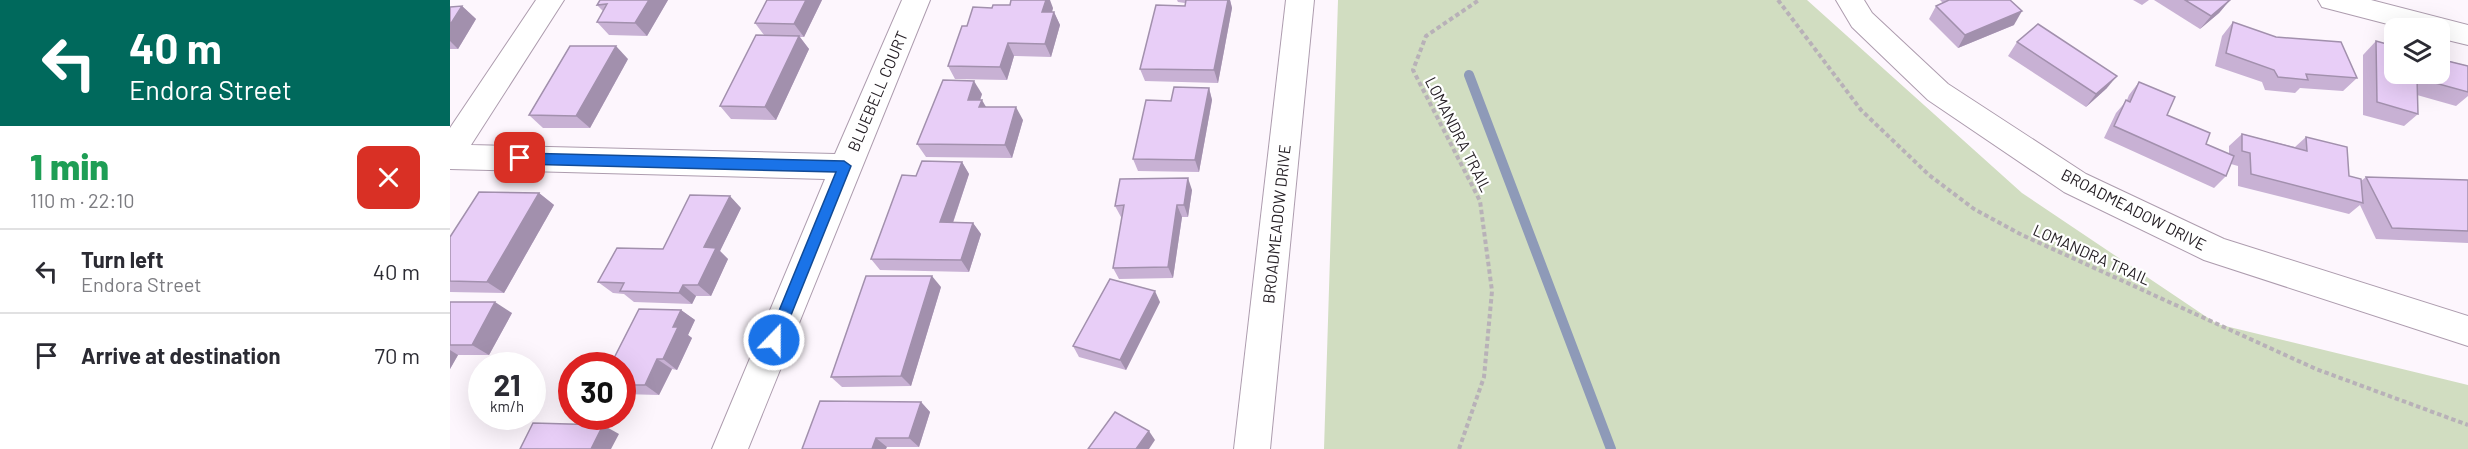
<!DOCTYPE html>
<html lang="en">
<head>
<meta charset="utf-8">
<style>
  body { margin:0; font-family:Barlow,sans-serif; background:#f2f2f3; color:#2b2b33; height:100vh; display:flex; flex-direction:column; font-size:22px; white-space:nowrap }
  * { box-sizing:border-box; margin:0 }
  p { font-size:20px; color:#7c7c81 }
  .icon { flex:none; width:33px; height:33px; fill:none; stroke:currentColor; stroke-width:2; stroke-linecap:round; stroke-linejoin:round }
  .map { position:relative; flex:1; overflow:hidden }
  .side { display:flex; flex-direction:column; background:#fff; width:450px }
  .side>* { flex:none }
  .hud { background:#00695c; color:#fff; overflow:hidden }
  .controls { position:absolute; left:1934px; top:18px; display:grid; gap:12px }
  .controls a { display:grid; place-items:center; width:66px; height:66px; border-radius:12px; background:#fff; box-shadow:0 6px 24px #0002; font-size:30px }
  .speed { position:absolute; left:18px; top:352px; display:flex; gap:12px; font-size:30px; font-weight:700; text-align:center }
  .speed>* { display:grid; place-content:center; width:78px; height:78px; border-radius:50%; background:#fff; box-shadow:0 6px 24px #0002; line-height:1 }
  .speed small { font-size:15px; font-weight:400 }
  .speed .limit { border:9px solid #d22; background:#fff; color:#111 }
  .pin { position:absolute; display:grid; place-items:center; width:51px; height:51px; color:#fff; margin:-26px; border-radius:12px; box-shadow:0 3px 9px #0006 }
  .me { position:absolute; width:66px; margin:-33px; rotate:22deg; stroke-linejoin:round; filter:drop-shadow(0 0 4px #0008) }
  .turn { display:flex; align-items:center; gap:21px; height:126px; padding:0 30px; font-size:27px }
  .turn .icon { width:78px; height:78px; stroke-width:2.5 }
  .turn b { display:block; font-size:42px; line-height:51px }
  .round { display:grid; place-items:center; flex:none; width:63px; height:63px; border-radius:12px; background:#f2f2f3 }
  .overview { display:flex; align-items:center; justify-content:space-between; height:102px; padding:0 30px }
  h1 { font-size:36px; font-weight:800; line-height:45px; color:#1e9e55 }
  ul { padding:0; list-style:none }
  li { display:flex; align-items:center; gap:18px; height:84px; padding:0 30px; border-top:2px solid #e1e1e2 }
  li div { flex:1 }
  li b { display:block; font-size:22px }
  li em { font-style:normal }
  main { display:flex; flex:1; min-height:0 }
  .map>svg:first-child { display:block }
</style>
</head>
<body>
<main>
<section class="side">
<div class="hud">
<div class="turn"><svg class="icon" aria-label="left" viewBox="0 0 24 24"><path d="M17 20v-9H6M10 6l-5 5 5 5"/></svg><div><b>40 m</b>Endora Street</div></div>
</div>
<div class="overview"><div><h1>1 min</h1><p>110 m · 22:10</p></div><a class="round" style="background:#d93025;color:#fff"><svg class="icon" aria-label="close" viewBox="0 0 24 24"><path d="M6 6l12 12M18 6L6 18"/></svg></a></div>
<ul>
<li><svg class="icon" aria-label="left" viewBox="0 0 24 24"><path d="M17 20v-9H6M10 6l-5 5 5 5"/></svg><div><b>Turn left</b><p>Endora Street</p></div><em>40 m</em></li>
<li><svg class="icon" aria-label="arrive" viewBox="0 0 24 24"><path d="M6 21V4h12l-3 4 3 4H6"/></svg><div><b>Arrive at destination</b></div><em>70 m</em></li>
</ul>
</section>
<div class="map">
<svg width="2018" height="449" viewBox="0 0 2018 449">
  <rect width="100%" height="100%" fill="#fdf6fd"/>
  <polygon fill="#d1ddc1" points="888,0 1357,0 1572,193 1767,324 2018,385 2018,449 874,449"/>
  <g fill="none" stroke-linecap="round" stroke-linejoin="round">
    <polyline stroke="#8e9ab8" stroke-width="10" points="1019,75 1161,449"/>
    <g stroke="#ad9cae" stroke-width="2">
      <g id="minor">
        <polygon points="86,0 114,0 21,145 385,154 452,0 480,0 298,449 262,449 375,179 0,169 0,128"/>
        <polygon points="836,0 864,0 820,449 784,449"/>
        <polygon points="1386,0 1414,0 1422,13 1498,84 1636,174 1774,239 2018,316 2018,346 1754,260 1614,192 1478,100 1402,27"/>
        <polygon points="1868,0 1921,0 2018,25 2018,45 1989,38 1989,28 1953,28 1872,7"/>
      </g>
    </g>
    <g stroke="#b8b1b8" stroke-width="4" stroke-dasharray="4.5 3" stroke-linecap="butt">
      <polyline points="1328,0 1411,110 1479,175 1524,209 1572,235 1866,369 2018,425"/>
      <polyline points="1009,449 1034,377 1042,291 1030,201 963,70 976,36 1029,0"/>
    </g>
    <use href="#minor" fill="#fff" fill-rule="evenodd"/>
  </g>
  <g fill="#c8b1d4">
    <polygon points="218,0 197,36 159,35 147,22 153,11 147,5"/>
    <polygon points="317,0 372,0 354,37 350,37 359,49 326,120 281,119 270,106 314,35 305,23"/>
    <polygon points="727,0 780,0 782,8 768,83 695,81 690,69 735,6 735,3 728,2"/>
    <polygon points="1490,0 1560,0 1564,25 1508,48 1479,19 1486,6 1493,3"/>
    <polygon points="1683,0 1699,0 1692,5"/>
    <polygon points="1704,0 1780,0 1769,13 1750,29"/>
    <polygon points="560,5 603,8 602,12 604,12 610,25 601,57 564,56 557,80 505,79 498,66 517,26 542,8"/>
    <polygon points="12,6 26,19 8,49 0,49 0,7"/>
    <polygon points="1783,22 1907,78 1893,91 1850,88 1845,93 1815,90 1812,82 1765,66 1772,36"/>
    <polygon points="1926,41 2018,66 2018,96 2006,106 1967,95 1968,114 1954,126 1913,115 1913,55"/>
    <polygon points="1567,42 1657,88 1636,107 1558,56"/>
    <polygon points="178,59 140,128 93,128 79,115"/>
    <polygon points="1689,82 1717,115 1756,144 1779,154 1779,146 1792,134 1845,147 1856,137 1899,176 1911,181 1916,177 2018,180 2018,243 1926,239 1910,205 1899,214 1788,186 1788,166 1781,164 1776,176 1764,188 1654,138 1666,113 1677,100 1679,95"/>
    <polygon points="759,88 762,100 749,172 688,171 683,159 721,101"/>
    <polygon points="532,94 530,100 536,107 573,120 562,158 476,157 467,144"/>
    <polygon points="512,162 519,174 503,223 523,223 531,234 519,272 430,270 421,259 466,176"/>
    <polygon points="742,190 738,217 732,217 723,278 669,279 663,268 672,217 671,217 665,206"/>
    <polygon points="89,193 104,205 54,293 0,292 0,237"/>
    <polygon points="291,208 270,251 278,259 261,296 246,296 242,304 184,302 174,294 163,293 148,282"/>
    <polygon points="491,287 461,386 392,387 381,377"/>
    <polygon points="0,302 62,313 39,355 8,355 0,369"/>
    <polygon points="710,302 676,370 629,357 623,346"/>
    <polygon points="231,310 245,320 238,335 242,338 227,370 222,369 209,395 172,394 172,366"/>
    <polygon points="471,402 480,412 469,447 437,447 352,449"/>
  </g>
  <g fill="#a290ad">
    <polygon points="199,0 218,0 197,36 185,23"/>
    <polygon points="356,0 372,0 354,37 344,24"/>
    <polygon points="596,0 600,0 603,8 598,25 592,12"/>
    <polygon points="778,0 780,0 782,8 768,83 764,70"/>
    <polygon points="1780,0 1769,13 1750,29 1761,16"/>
    <polygon points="12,6 26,19 8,49 0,41 0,25"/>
    <polygon points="1572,11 1564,25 1508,48 1515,35"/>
    <polygon points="604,12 610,25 601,57 595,44"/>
    <polygon points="349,36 359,49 326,120 315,107"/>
    <polygon points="558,43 564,56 557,80 550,67"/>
    <polygon points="166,46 178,59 140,128 126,116"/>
    <polygon points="1667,76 1657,88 1636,107 1646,94"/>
    <polygon points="524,81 532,94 526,112 518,100"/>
    <polygon points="759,88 762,100 749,172 745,160"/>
    <polygon points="532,100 539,112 529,107"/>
    <polygon points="566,107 573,120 562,158 555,145"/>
    <polygon points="512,162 519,174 499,234 490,222"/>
    <polygon points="738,178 742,190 738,217 734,205"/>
    <polygon points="89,193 104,205 54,293 37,282"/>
    <polygon points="280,196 291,208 270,251 278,259 261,296 248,285 254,247"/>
    <polygon points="727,205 732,217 723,278 718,267"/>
    <polygon points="523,223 531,234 519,272 511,260"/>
    <polygon points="482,276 491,287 461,386 451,376"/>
    <polygon points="233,285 246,296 242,304 229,293"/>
    <polygon points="705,291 710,302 676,370 670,360"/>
    <polygon points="45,302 62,313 39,355 22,345"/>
    <polygon points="231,310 245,320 238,335 242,338 227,370 213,359 223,327"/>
    <polygon points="0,350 8,355 0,369"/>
    <polygon points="207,359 222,369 209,395 195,385"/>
    <polygon points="471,402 480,412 469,447 459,438"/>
    <polygon points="153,425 169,434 161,449 141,449"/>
    <polygon points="699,431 705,440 699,449 686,449"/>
    <polygon points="426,438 437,447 436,449 422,449"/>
  </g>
  <g fill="#e8cef7" stroke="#a290ad" stroke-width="1.5">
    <polygon points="150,0 199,0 185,23 147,22 157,4 147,5"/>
    <polygon points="317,0 356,0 344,24 305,23"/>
    <polygon points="561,0 596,0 592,12 604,12 595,44 558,43 550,67 498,66 512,26 517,26 523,7 542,8 543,5 560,5"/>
    <polygon points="736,0 778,0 764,70 690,69 706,5 735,6"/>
    <polygon points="1499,0 1560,0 1572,11 1515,35 1486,6"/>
    <polygon points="1735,0 1780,0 1761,16"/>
    <polygon points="12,6 0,25 0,7"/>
    <polygon points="1783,22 1826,37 1891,42 1907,78 1856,74 1858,80 1828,77 1824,70 1776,53"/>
    <polygon points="1588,24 1667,76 1646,94 1567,42"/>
    <polygon points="306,35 349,36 315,107 270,106"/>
    <polygon points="1926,41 1944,46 1944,74 1989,74 1989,59 2018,66 2018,92 1967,78 1968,114 1927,102"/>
    <polygon points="120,46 166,46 126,116 79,115"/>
    <polygon points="493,80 524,81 518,100 532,100 529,107 566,107 555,145 467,144"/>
    <polygon points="1689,82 1725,97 1717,115 1760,133 1756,144 1784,156 1776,176 1664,126 1676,100 1680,102"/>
    <polygon points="724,87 759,88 745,160 683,159 696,100 721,101"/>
    <polygon points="1792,134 1857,151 1856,137 1897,147 1899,176 1911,179 1913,203 1801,174 1800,153 1792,151"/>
    <polygon points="472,161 512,162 490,222 523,223 511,260 421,259 452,175 466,176"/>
    <polygon points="1916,177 2018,180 2018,231 1942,228"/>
    <polygon points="738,178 734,205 727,205 718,267 663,268 674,205 665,206 670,179"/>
    <polygon points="29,192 89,193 37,282 0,281 0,237"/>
    <polygon points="240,195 280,196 254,247 266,248 248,285 233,285 229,293 170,291 174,283 148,282 167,248 213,249"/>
    <polygon points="416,276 482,276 451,376 381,377"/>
    <polygon points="660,279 705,291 670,360 623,346"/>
    <polygon points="0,302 45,302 22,345 0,345"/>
    <polygon points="189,309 231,310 223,327 228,327 213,359 207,359 195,385 172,385 172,366 160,366"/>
    <polygon points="370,401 471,402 459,438 426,438 422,449 352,449"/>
    <polygon points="665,412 699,431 686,449 638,449"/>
    <polygon points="83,423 153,425 141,449 70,449"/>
  </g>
  <polygon fill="#1a73e8" stroke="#114b97" stroke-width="1.5" points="70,153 394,161 401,166 331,340 329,345 324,347 319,345 317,340 386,172 70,164 63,158"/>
  <g text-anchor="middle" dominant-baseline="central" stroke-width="4.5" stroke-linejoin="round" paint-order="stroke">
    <g font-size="16" fill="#262026" stroke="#fff">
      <text transform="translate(427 91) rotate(-67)">BLUEBELL COURT</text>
      <text transform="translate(1009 134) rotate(63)">LOMANDRA TRAIL</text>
      <text transform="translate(1684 209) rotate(27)">BROADMEADOW DRIVE</text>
      <text transform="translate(826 224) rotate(-84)">BROADMEADOW DRIVE</text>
      <text transform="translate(1642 254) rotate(24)">LOMANDRA TRAIL</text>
    </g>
  </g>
</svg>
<div class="controls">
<a><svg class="icon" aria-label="layers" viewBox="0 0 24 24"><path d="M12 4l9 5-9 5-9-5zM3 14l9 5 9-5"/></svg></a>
</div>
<div class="speed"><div>21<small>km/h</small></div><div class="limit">30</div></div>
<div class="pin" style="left:70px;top:158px;background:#d93025"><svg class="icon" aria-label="arrive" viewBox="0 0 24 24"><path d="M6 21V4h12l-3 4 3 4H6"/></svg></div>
<svg class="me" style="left:324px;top:340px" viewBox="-20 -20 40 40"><circle r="17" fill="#1a73e8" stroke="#fff" stroke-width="3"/><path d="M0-11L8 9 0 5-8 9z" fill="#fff"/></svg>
</div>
</main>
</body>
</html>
